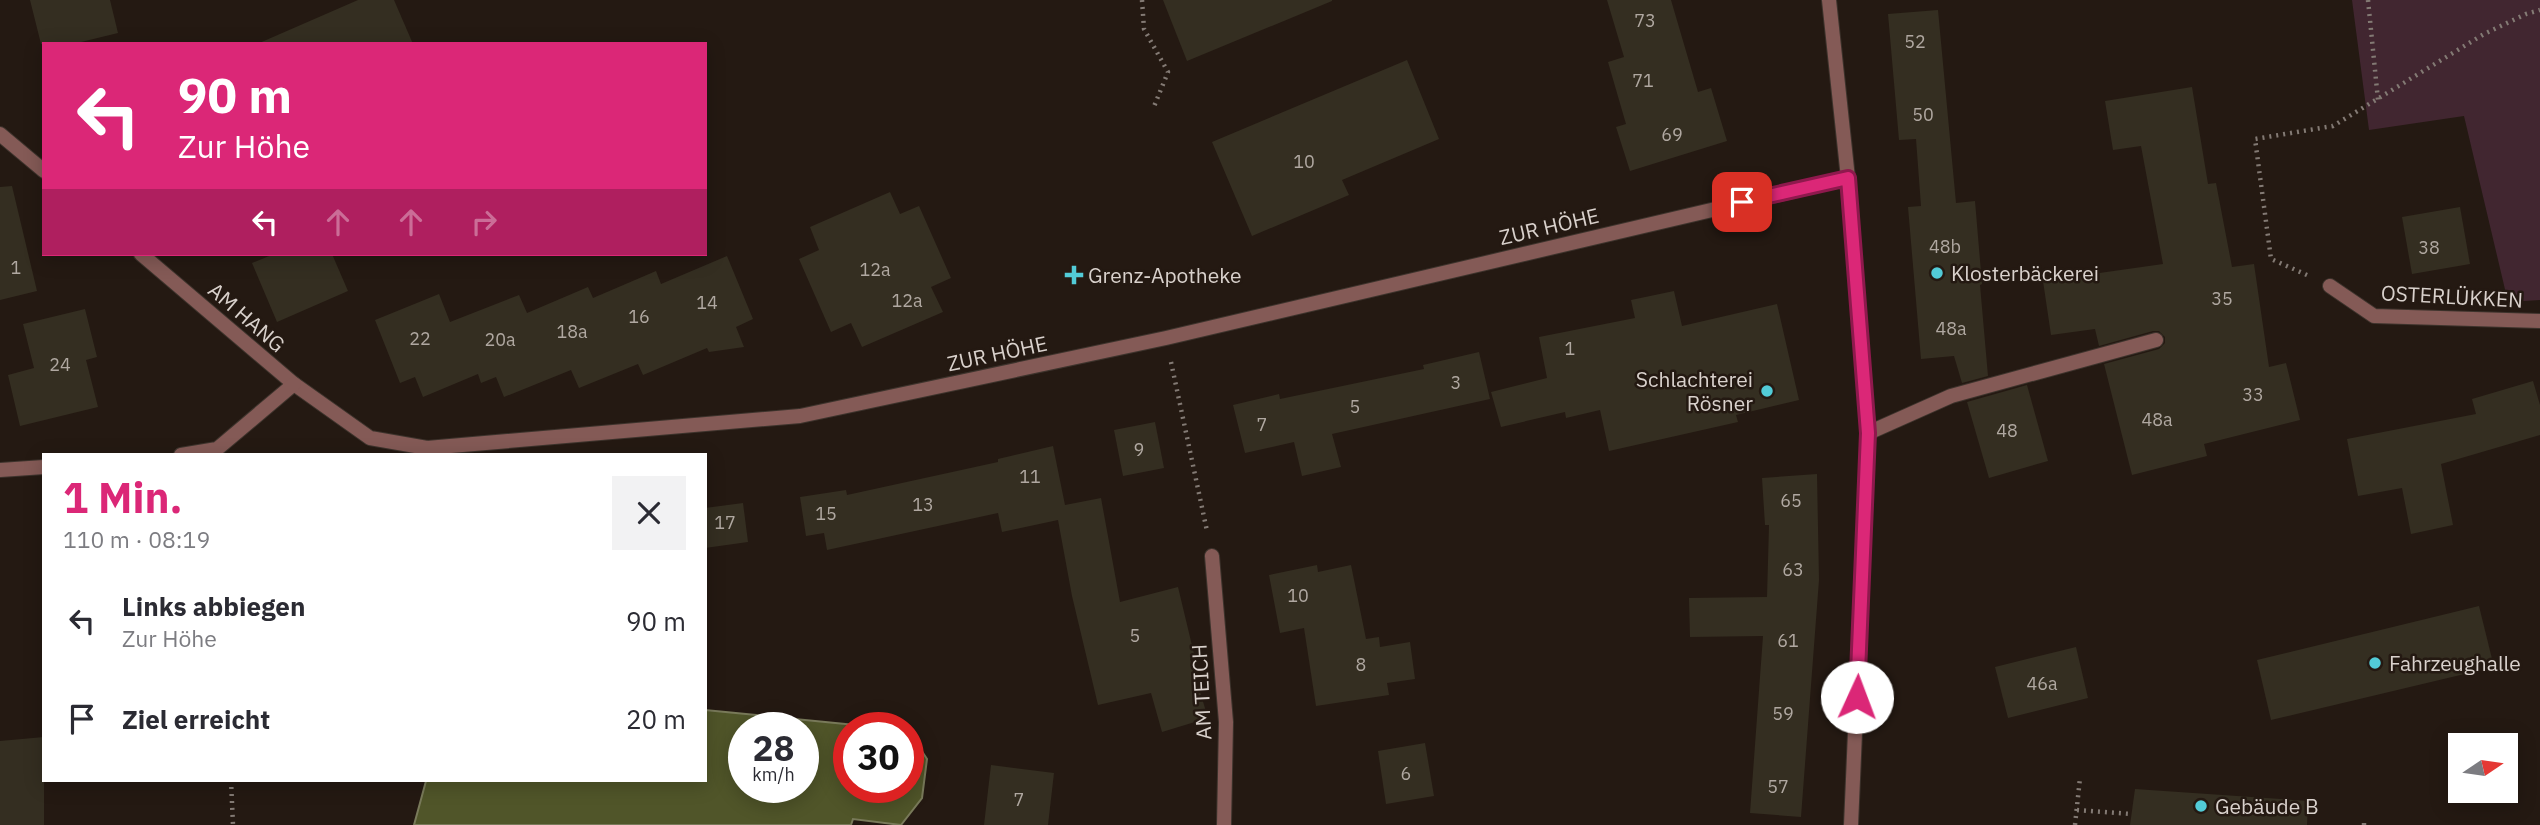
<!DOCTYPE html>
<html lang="de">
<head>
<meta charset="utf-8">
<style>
  body { margin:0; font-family:"IBM Plex Sans",sans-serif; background:#f2f2f3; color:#2b2b33; height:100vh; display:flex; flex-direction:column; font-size:26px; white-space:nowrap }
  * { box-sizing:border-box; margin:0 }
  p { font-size:23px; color:#7c7c81 }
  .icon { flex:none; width:38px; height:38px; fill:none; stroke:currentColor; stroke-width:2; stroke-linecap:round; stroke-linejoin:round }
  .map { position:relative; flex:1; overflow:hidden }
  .side { position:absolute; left:42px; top:453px; width:665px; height:329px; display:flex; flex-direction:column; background:#fff; border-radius:0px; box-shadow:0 4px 18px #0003 }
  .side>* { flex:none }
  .hud { position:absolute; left:42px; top:42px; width:665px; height:214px; border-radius:0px; box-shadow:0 4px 18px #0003; background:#db2777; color:#fff; overflow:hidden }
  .needle { width:46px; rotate:77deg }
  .fabs { position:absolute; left:2448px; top:733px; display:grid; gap:14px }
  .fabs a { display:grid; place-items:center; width:70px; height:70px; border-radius:0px; background:#fff; box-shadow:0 4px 18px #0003; font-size:35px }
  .speed { position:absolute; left:728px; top:712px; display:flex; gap:14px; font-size:35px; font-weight:700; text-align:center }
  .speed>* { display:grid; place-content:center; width:91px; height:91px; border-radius:50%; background:#fff; box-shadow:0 4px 18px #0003; line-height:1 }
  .speed small { font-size:18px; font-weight:400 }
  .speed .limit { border:10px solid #d22; background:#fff; color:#111 }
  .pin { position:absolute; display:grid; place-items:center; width:60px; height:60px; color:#fff; margin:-30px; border-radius:14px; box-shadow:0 4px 10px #0006 }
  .me { position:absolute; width:77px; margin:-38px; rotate:2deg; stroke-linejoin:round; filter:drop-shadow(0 0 5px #0008) }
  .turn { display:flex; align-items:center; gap:24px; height:147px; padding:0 21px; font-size:32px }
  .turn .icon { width:91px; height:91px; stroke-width:2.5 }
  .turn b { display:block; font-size:49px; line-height:60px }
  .lanes { display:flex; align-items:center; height:66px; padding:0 21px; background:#0003; justify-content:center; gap:35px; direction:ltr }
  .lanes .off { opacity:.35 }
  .round { display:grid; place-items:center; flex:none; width:74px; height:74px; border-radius:0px; background:#f2f2f3 }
  .head { display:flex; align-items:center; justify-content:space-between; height:119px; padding:0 21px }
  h1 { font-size:42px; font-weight:700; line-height:52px; color:#db2777 }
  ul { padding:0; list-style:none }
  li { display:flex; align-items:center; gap:21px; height:98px; padding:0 21px }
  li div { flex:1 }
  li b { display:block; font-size:26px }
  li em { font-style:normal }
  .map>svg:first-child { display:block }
</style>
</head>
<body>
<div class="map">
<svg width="2540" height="825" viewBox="0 0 2540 825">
  <rect width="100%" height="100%" fill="#241912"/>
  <polygon fill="#412630" points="2352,0 2540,0 2540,300 2508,302 2464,116 2369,130"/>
  <path fill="#505529" stroke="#797a5a" stroke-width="2" fill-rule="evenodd" d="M705,710L886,728H849V788H908V730L927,759L922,798L901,825L853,819L851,825H414L426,781L705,780ZM744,728H803V788H744Z"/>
  <g fill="#342e21">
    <polygon points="30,0 110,0 118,33 73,44 41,44"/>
    <polygon points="358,0 394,0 413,44 257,44"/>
    <polygon points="1163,0 1332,0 1332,1 1187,61"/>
    <polygon points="1607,0 1671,0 1698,92 1711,88 1727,141 1630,171 1616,127 1626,124 1608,62 1624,57"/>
    <polygon points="1938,10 1956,203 1975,201 1982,284 1980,285 1988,376 1962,383 1954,356 1921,359 1908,207 1921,206 1916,139 1899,140 1888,14"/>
    <polygon points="1407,60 1439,139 1342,180 1349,195 1252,236 1212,142"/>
    <polygon points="2192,87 2208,184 2216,183 2232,267 2254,264 2269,367 2286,363 2300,420 2204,444 2207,456 2132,475 2104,364 2159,349 2165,343 2165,337 2159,331 2153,331 2099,346 2095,329 2051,335 2043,281 2163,264 2141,146 2113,150 2105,101"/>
    <polygon points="12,186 37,291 0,300 0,187"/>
    <polygon points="890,192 900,214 919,206 951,278 931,287 943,312 862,347 851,323 831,332 799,259 819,250 810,227"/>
    <polygon points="2460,207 2470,264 2412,274 2402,217"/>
    <polygon points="274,254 332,254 348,291 277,322 252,263"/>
    <polygon points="727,256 753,319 736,327 744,347 709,352 707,348 643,375 638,364 579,388 571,370 504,397 496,377 481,383 478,374 423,397 415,377 400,383 375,320 439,294 450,322 519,295 527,313 588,287 593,298 656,271 661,284"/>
    <polygon points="1674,291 1682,326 1777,304 1799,400 1736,415 1738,422 1609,451 1600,410 1566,418 1565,412 1501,427 1491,392 1547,378 1539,337 1635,318 1631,300"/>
    <polygon points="85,309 97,357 86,360 98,407 20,426 8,375 34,368 23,324"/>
    <polygon points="1479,352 1490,399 1332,434 1341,467 1302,476 1294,442 1245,453 1233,405 1279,394 1280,399 1424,369 1423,365"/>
    <polygon points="2533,381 2540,405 2540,435 2441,464 2453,525 2411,534 2402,488 2358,496 2347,439 2476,414 2472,399"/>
    <polygon points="2027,385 2048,461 1989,478 1967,402"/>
    <polygon points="1155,422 1164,468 1123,476 1114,430"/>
    <polygon points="1053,446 1065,505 1101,498 1120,602 1178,587 1195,658 1190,659 1208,718 1162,732 1151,693 1098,705 1072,596 1058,520 1002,532 998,513 827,550 824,533 806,536 800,497 846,490 847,495 998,462 998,459"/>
    <polygon points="1817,474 1819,580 1801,817 1750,813 1763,636 1690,637 1689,598 1767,597 1769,525 1765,525 1762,478"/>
    <polygon points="743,503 748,542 705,548 705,508"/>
    <polygon points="1317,565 1318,572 1351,565 1366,639 1379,637 1380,647 1410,642 1415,679 1387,683 1389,695 1316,706 1304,628 1280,633 1269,575"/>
    <polygon points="2479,606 2494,667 2271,720 2257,660"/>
    <polygon points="2076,647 2088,698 2008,718 1995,667"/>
    <polygon points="44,737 44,825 0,825 0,741"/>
    <polygon points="1425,743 1434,796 1386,804 1378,751"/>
    <polygon points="991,765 1054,773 1048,825 984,825"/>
    <polygon points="2135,789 2308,801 2307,825 2130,825"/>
  </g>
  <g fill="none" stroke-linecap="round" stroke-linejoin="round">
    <g stroke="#3d332c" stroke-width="16">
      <polyline id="lane" points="1868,433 1951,396 2156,340"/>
    </g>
    <g stroke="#3d332c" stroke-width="16">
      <g id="street">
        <polyline points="1829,0 1848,178 1868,433 1851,825"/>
        <polyline points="0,134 44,171"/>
        <polyline points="141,254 294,384 370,438 427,448 800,416 1166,338 1848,178"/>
        <polyline points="2330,286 2374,316 2540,321"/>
        <polyline points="181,455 217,449 294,384"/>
        <polyline points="0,470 44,467"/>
        <polyline points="1212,556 1226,722 1224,825"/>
      </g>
    </g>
    <g stroke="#837a74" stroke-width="4.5" stroke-dasharray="2 5" stroke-linecap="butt">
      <polyline points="1142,0 1144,29 1168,72 1153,109"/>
      <polyline points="2368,0 2378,100"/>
      <polyline points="2307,275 2271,259 2255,139 2333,126 2484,34 2526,14 2540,10"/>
      <polyline points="1171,362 1207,531"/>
      <polyline points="231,780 233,825"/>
      <polyline points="2077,810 2131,814"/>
      <polyline points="2075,825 2080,778"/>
      <polyline points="2364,825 2364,820"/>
    </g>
    <use href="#lane" stroke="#845a56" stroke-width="14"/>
    <use href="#street" stroke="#845a56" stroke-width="14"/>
  </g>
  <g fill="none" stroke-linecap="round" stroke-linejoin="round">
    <g stroke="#8e194d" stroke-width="18">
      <polyline id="route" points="1742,202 1848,178 1868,433 1857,697"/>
    </g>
    <use href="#route" stroke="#db2777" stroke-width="12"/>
  </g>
  <g fill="#52cbd7" stroke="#241912" stroke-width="2.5">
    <circle cx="1937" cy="273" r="7"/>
    <path d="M1070.5 264.5h7v7h7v7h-7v7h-7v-7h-7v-7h7z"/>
    <circle cx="1767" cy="391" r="7"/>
    <circle cx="2375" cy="663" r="7"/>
    <circle cx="2201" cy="806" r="7"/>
  </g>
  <g text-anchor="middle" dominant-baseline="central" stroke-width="5" stroke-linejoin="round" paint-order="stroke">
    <g font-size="18" fill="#b0a8a1">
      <text x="1645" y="20">73</text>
      <text x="1915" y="41">52</text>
      <text x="1643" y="80">71</text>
      <text x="1923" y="114">50</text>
      <text x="1672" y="134">69</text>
      <text x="1304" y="161">10</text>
      <text x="1945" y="246">48b</text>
      <text x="2429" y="247">38</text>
      <text x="16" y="267">1</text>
      <text x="875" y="269">12a</text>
      <text x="2222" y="298">35</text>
      <text x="907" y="300">12a</text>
      <text x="707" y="302">14</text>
      <text x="639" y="316">16</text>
      <text x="1951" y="328">48a</text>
      <text x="572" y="331">18a</text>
      <text x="420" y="338">22</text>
      <text x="500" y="339">20a</text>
      <text x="1570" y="348">1</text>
      <text x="60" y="364">24</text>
      <text x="1456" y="382">3</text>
      <text x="2253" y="394">33</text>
      <text x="1355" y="406">5</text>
      <text x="2157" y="419">48a</text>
      <text x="1262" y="424">7</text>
      <text x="2007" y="430">48</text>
      <text x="1139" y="449">9</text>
      <text x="1030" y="476">11</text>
      <text x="1791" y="500">65</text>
      <text x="923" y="504">13</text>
      <text x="826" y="513">15</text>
      <text x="725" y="522">17</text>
      <text x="1793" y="569">63</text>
      <text x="1298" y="595">10</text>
      <text x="1135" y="635">5</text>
      <text x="1788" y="640">61</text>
      <text x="1361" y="664">8</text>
      <text x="2042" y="683">46a</text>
      <text x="1783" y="713">59</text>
      <text x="1406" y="773">6</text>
      <text x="1778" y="786">57</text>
      <text x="1019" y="799">7</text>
    </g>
    <g font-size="21" fill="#d9d1cc" stroke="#241912">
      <text transform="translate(1549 226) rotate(-13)">ZUR HÖHE</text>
      <text transform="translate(2452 296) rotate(3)">OSTERLÜKKEN</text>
      <text transform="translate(247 317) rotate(41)">AM HANG</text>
      <text transform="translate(997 353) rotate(-12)">ZUR HÖHE</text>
      <text transform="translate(1201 692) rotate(-93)">AM TEICH</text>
    </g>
    <g font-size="21" fill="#d9d1cc" stroke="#241912" text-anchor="start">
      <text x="1951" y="273">Klosterbäckerei</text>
      <text x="1088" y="275">Grenz-Apotheke</text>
      <text x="1753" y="379" text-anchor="end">Schlachterei<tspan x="1753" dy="24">Rösner</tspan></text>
      <text x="2389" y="663">Fahrzeughalle</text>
      <text x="2215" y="806">Gebäude B</text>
    </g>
  </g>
</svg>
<div class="fabs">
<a><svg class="needle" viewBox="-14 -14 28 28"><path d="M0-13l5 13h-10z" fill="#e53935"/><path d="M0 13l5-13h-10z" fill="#7c7c81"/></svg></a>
</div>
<div class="speed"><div>28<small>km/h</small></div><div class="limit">30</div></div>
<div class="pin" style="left:1742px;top:202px;background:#d93025"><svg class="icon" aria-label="arrive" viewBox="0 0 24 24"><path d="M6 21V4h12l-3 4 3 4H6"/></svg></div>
<svg class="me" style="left:1857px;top:697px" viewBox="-20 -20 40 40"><circle r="19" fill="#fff"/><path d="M0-13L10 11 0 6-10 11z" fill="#db2777"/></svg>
<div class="hud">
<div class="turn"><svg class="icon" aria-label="left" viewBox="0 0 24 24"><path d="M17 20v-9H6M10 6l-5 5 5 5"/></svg><div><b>90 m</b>Zur Höhe</div></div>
<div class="lanes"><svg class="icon" aria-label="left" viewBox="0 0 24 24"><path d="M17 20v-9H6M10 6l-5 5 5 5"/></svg><svg class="icon off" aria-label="ahead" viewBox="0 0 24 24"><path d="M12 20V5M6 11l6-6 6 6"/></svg><svg class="icon off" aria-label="ahead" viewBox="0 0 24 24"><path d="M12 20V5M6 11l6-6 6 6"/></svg><svg class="icon off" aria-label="right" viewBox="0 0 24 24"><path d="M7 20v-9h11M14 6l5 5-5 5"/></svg></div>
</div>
<section class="side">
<div class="head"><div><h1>1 Min.</h1><p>110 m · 08:19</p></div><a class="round"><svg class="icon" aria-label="close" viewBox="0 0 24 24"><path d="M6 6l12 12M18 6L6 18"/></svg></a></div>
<ul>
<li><svg class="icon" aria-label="left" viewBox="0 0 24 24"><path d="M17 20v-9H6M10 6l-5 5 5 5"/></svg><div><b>Links abbiegen</b><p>Zur Höhe</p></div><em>90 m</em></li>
<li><svg class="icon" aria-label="arrive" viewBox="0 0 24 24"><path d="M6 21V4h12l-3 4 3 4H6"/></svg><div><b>Ziel erreicht</b></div><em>20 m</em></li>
</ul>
</section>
</div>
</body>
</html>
